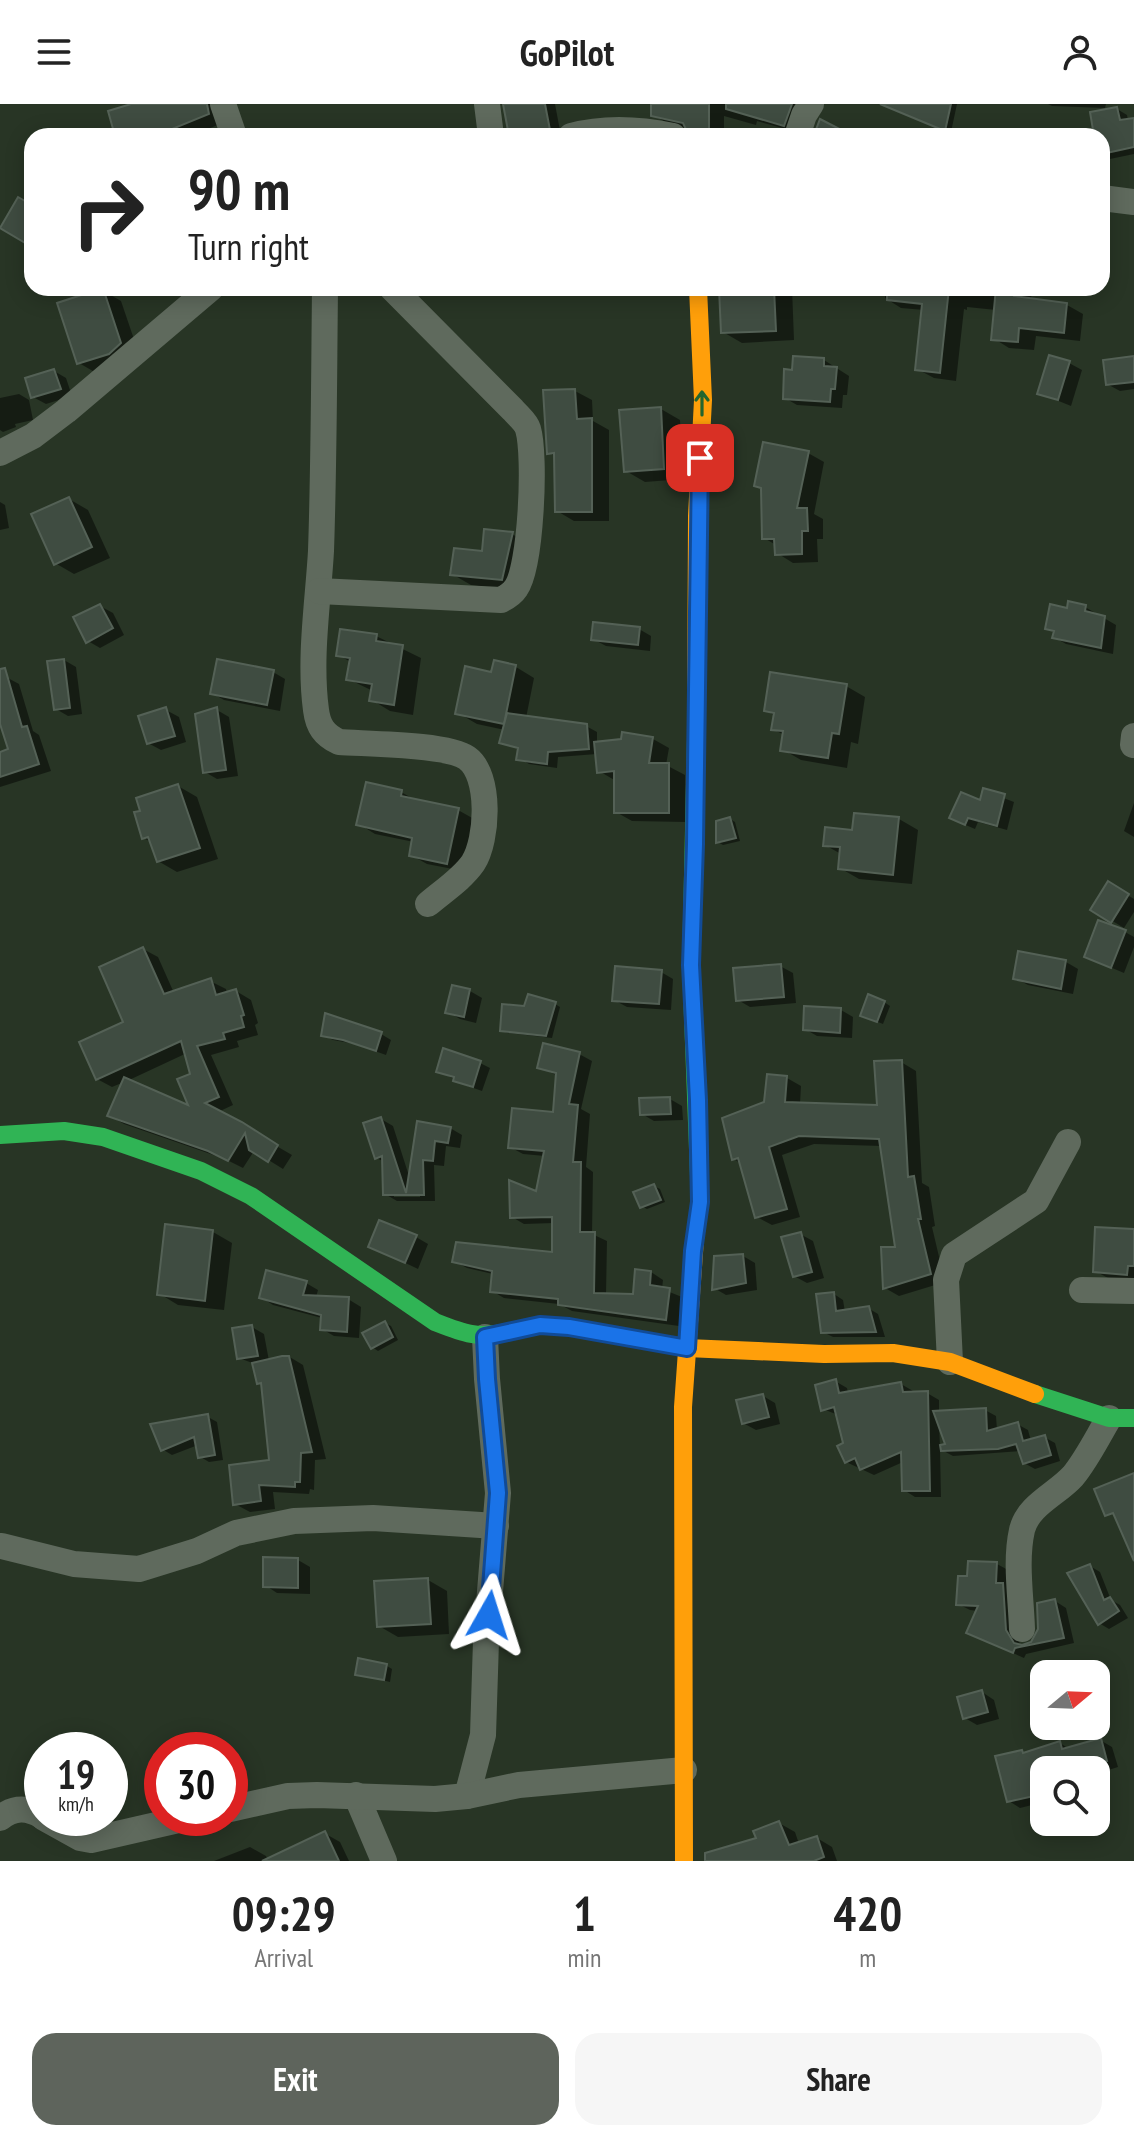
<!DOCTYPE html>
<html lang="en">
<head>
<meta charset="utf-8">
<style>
  body { margin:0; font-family:"PT Sans Narrow",sans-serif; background:#f6f6f6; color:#222; height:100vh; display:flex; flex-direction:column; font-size:30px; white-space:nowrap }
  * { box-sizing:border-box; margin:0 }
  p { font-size:26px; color:#767676 }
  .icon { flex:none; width:44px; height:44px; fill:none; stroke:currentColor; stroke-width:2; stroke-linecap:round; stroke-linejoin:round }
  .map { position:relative; height:1757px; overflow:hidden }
  .panel { display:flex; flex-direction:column; background:#fff; flex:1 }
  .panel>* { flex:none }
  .top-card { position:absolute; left:24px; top:24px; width:1086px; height:168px; border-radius:24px; box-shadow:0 4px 20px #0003; background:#fff; color:#222; overflow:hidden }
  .needle { width:52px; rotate:71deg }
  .buttons { position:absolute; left:1030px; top:1556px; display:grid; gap:16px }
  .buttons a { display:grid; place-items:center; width:80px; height:80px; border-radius:16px; background:#fff; box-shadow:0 4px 20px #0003; font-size:40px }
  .speed { position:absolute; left:24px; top:1628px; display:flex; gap:16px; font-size:40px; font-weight:700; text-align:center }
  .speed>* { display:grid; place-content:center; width:104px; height:104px; border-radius:50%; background:#fff; box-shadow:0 4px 20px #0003; line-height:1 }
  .speed small { font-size:20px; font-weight:400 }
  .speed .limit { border:12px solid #d22; background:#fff; color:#111 }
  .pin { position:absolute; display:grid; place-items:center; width:68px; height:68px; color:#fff; margin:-34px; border-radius:16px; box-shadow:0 4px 12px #0006 }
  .me { position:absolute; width:88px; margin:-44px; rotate:6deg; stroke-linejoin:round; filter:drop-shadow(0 0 6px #0008) }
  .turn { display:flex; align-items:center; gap:28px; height:168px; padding:0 32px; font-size:36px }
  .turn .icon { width:104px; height:104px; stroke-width:2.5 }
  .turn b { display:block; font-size:56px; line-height:68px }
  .eta { display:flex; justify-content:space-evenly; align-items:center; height:136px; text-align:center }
  .eta b { font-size:48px; font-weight:800; line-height:56px }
  .button { display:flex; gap:16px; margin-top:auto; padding:16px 32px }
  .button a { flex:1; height:92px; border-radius:24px; background:#5e645c; color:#fff; font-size:32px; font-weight:800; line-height:92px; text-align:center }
  .button a+a { background:#f6f6f6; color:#222 }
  header { display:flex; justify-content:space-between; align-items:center; height:104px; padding:0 32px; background:#fff; font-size:36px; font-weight:800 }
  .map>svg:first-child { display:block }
</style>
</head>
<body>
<header><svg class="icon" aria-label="menu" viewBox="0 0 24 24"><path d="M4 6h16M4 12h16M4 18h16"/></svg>GoPilot<svg class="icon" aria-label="person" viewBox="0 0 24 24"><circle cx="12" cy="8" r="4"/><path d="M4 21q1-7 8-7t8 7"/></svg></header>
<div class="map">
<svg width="1134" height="1757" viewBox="0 0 1134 1757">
  <rect width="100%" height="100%" fill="#283525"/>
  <g fill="#0007" fill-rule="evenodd">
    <polygon points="138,0 211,0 220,20 191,32 120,32"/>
    <polygon points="505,0 555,0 561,32 511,32"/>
    <polygon points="653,0 812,0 800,29 757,17 756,21 724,12 724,32 691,32 690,25 669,20 653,11"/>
    <polygon points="920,0 957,0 951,28 919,15"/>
    <polygon points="1048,0 1106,0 1105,4 1052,2"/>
    <polygon points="1117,5 1127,11 1128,17 1134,16 1134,50 1110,55 1102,51 1102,32 1096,32"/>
    <polygon points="721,184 792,184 794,236 742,239 723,228"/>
    <polygon points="886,184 1029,184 1032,186 1031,196 1067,201 1083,210 1080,237 1036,232 1034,246 1009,244 993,234 996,206 967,203 967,206 964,205 956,277 934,274 917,265 924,206 901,204 885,194"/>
    <polygon points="102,186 121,197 139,250 98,270 79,259"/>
    <polygon points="1134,254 1134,285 1120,287 1107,280"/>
    <polygon points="824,256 849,272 847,291 843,291 842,304 797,301 785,294 794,268"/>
    <polygon points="1069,259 1082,266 1071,302 1039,289"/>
    <polygon points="54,267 66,274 72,292 46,300 33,293"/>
    <polygon points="575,287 592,296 593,317 609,326 609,417 574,417 557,407 556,353 549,348"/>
    <polygon points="19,290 29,296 33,316 15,320 16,323 3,328 0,326 0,294"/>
    <polygon points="661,305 680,316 683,375 645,378 626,367"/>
    <polygon points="808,349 824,358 814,410 823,415 823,435 817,435 818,458 793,459 777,449 776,441 764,434 763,385 756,381"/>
    <polygon points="69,395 88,406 110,454 74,470 55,459"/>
    <polygon points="0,398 5,401 9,424 0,426"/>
    <polygon points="512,430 531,441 520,487 471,481 452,470"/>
    <polygon points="100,502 113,509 124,531 100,544 88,537"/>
    <polygon points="1085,503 1116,521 1113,550 1066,540 1054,533 1055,529 1047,524 1068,506"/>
    <polygon points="639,525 651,532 650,547 606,542 593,535"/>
    <polygon points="376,532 421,554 413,611 390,607 372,596 373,587 348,575 351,558 338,551"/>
    <polygon points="64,556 76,563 82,610 68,612 56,605"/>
    <polygon points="495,558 516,563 534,574 526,614 586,622 597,628 597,640 653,635 669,644 666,661 685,671 685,718 632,717 616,708 616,677 599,667 597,650 558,653 557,664 529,660 519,654 520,646 502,638 505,626 477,620 458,609 493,570"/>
    <polygon points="273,568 285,575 280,607 224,596 212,589"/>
    <polygon points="6,573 19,580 33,627 39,631 51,667 0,683 0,650 11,647 0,613 0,575"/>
    <polygon points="846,582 865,593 858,640 851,638 847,664 801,656 782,645 784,631 773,625 775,612 766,606"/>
    <polygon points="166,606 179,613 186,638 161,646 148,639"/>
    <polygon points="217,606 229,613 238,672 217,675 205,668"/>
    <polygon points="178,682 197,693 218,755 177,768 158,757 152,739 144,734"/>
    <polygon points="985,687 1014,698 1007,726 978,718 975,725 961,719 982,699"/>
    <polygon points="401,688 419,698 458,706 474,715 463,767 427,760 411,751 414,738 375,730 359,720"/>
    <polygon points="1134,699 1134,733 1124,727"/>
    <polygon points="730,715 735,718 740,737 723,741 718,738"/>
    <polygon points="899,715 918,726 912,780 859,775 840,764 841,750 825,741 854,728"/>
    <polygon points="1109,780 1134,795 1134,808 1124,824 1093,805"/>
    <polygon points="1125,828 1134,833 1134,843 1124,869 1086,853"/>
    <path d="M143,845L158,853L174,889L210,877L226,885L227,890L236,887L251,896L258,919L255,921L258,931L237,937L239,943L211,951L233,1001L218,1008L292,1051L283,1065L254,1047L243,1064L225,1055L124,1020L110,1012L124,978L112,983L97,975L126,919ZM187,949L193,971L191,1005L127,977Z"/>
    <polygon points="1020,849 1066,858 1078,865 1073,890 1028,881 1015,874"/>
    <polygon points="780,862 793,869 796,899 750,903 738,896"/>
    <polygon points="661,868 673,875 671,906 627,903 614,896"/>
    <polygon points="454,883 470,887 482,894 476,919 460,915 448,908"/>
    <polygon points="884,898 890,902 883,920 868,914"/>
    <polygon points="555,900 560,903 552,934 507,929 502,926 526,904"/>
    <polygon points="841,906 853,913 852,934 817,932 805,925"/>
    <polygon points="381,930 391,936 386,951 355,940 333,936 323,931"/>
    <polygon points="579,950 592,957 581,1005 590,1010 586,1063 593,1068 592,1130 607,1137 606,1191 635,1192 651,1168 663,1176 662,1185 682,1193 679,1222 572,1207 559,1200 504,1194 492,1187 493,1170 467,1164 454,1157 554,1150 554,1119 524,1120 512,1113 537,1090 545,1052 523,1050 510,1043 555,1010 558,972 539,963"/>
    <polygon points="901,958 916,967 922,1079 929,1083 935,1122 932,1123 945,1178 899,1192 885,1184 897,1145 882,1042 814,1040 782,1051 800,1113 772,1121 757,1113 740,1059 734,1055 766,999 787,974 801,982 800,1000 879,1003"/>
    <polygon points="480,959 490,964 482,987 465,981 439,967"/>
    <polygon points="670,995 682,1002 683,1016 654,1017 642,1010"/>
    <path d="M381,1015L393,1022L410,1075L418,1019L450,1024L462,1031L460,1044L446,1042L444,1062L434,1061L435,1097H397L385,1090V1058L376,1054ZM394,1089H420V1093H394Z"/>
    <polygon points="654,1082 660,1085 665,1098 647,1105 641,1102"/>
    <polygon points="167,1122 213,1128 232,1139 224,1206 178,1201 160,1190"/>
    <polygon points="1134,1127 1134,1177 1108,1174 1095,1167"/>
    <polygon points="800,1130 813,1137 824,1174 807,1179 794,1172"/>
    <polygon points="416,1133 428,1140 418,1165 370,1142"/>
    <polygon points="743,1152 755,1159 757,1186 726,1191 714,1184"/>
    <polygon points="306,1179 318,1186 316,1193 348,1195 361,1203 359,1234 334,1232 322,1225 322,1214 273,1201 261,1193"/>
    <polygon points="834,1190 843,1196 845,1208 868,1204 878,1210 885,1233 833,1233 823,1228"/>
    <polygon points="385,1219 391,1222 398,1236 378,1247 372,1243"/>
    <polygon points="252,1223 264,1230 269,1257 288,1252 303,1261 326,1355 315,1356 314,1386 310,1385 309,1390 273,1388 275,1405 250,1408 235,1400 271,1357 263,1281 259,1278 255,1260 239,1254"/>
    <path d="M835,1277L847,1284L848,1289L901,1280L913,1287V1290L927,1289L939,1296V1309L985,1306L996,1312L997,1326L1017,1320L1028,1326L1031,1337L1044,1333L1055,1339L1060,1357L1035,1365L1024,1359L1020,1347L953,1352L940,1345L941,1393H915L904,1386L903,1358L874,1371L846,1358L845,1340L838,1311L823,1305ZM939,1320L948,1341L940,1343Z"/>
    <polygon points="763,1292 775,1299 780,1320 756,1326 743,1319"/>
    <polygon points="208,1313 217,1318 223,1356 209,1358 199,1352 198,1341 172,1351 162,1345"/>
    <polygon points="298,1456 310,1463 310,1490 277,1489 265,1481"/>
    <polygon points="997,1460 1008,1466 1020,1542 1033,1540 1055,1497 1066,1504 1074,1539 1026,1550 1024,1554 979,1534 978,1507 970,1506 958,1500 969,1474"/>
    <polygon points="1090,1462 1100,1468 1111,1496 1120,1501 1128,1514 1109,1525 1099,1519"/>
    <polygon points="428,1476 447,1487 449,1530 398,1533 379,1522"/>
    <polygon points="387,1562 392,1565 390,1578 357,1570"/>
    <polygon points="982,1588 994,1596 999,1615 977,1621 965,1614"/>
    <polygon points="1100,1636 1112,1643 1118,1663 1096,1670 1096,1666 1044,1666 1044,1688 1042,1688 1044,1698 1020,1704 1009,1697 1022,1648 1026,1650 1060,1639 1069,1645"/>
    <polygon points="779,1719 795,1728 799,1740 817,1734 832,1743 837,1757 712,1757 758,1735"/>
    <polygon points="324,1729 340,1738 349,1757 214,1757 250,1743 266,1752 268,1756"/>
  </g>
  <g fill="#3f4c41" stroke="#546156" stroke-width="2">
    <polygon points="131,0 207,0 209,10 155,32 115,32 108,7"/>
    <polygon points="503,0 545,0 550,26 509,32"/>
    <polygon points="651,0 709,0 709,32 689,32 683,19 651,12"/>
    <polygon points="726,0 792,0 784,22 726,5"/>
    <polygon points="880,0 951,0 945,27"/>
    <polygon points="1117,3 1120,16 1134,14 1134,43 1102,50 1102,32 1094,32 1090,8"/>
    <polygon points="820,15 853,32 814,31"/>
    <polygon points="18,93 32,101 32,143 0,124"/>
    <polygon points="103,184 121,239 109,250 77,260 57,199"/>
    <polygon points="719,184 774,184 776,227 721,229"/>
    <polygon points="887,184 949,184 940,269 915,266 922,200 887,196"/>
    <polygon points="996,184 1015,184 1014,192 1067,199 1064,229 1019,224 1018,238 991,236"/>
    <polygon points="1049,251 1070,257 1058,296 1037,290"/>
    <polygon points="793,252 824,254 824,262 837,263 835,285 831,285 830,298 783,295 784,265 792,266"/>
    <polygon points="1134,252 1134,278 1106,281 1103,256"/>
    <polygon points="54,265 61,285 31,294 25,274"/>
    <polygon points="575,285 577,315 592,314 592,408 555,408 554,349 547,350 543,286"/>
    <polygon points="661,303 664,365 624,368 619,306"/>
    <polygon points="763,338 809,347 797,404 807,404 808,427 802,427 802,450 775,451 774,435 762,435 761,384 754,382"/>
    <polygon points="69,393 92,443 54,461 31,410"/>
    <polygon points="484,425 513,428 502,476 450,471 454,444 482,447"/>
    <polygon points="1068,497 1086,501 1085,507 1105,512 1101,544 1052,534 1054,527 1045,525 1050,500 1067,504"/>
    <polygon points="100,500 113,524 86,539 73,513"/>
    <polygon points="593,518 640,523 638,541 591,536"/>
    <polygon points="340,525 377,530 376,537 403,541 394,601 369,597 372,580 346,576 350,554 336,552"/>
    <polygon points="64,555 70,604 54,606 47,557"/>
    <polygon points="217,555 274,566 267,601 210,590"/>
    <polygon points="494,556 516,561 504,620 455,610 465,562 491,568"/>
    <polygon points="5,564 22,623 27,622 39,660 0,673 0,648 8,645 0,620 0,565"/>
    <polygon points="770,568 847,580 839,630 832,629 828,654 780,647 783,627 771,626 774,609 764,607"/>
    <polygon points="166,603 175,632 147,640 138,612"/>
    <polygon points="217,603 226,666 203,669 195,610"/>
    <polygon points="507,609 587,620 589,645 548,648 547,660 516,656 518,644 499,639"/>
    <polygon points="622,628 653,633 649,659 669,659 669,709 614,709 614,667 597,669 594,638 621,635"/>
    <polygon points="366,678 402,686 401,692 459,704 447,760 409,752 412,734 356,721"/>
    <polygon points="178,680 200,744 157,758 148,733 142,735 134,708 140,707 136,694"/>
    <polygon points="983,684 1005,690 997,722 968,714 965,721 949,714 961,688 980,696"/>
    <polygon points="854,709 899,713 893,771 838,765 840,743 823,742 825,723 852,726"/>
    <polygon points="730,713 736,734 716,739 716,717"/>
    <polygon points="1108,777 1129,790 1111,819 1090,806"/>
    <polygon points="1098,816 1126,826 1111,864 1084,853"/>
    <polygon points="143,843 164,890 211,874 216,891 236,885 244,911 241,912 244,923 223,929 225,935 197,942 219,993 205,999 242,1018 278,1041 268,1058 249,1046 245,1029 228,1057 208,1047 107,1012 124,973 188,1001 177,975 190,970 181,937 96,976 79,938 123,918 99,863"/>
    <polygon points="1018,847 1066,856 1061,885 1013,875"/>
    <polygon points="781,860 784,893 736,897 733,864"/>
    <polygon points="615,862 662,866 659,900 612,897"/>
    <polygon points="452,881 470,885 464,913 445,909"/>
    <polygon points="528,890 556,898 546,932 500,927 502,900 524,902"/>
    <polygon points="868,890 885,897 877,918 860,912"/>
    <polygon points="804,902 841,904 840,929 803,926"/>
    <polygon points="325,909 382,928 376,947 343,936 321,932"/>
    <polygon points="543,939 580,948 569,1000 578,1001 573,1058 581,1058 580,1128 595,1128 594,1189 633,1190 635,1165 651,1167 650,1181 670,1184 666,1216 558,1201 558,1195 490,1188 492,1167 452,1158 456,1138 552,1148 552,1113 510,1114 509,1076 536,1087 544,1047 508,1044 512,1004 553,1008 556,969 537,964"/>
    <polygon points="443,944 481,957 473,983 453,977 454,973 436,968"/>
    <polygon points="902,956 908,1073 914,1072 921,1115 918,1115 931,1170 883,1185 881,1143 895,1143 879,1035 799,1032 769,1043 787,1105 755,1114 738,1054 732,1056 722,1014 764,998 767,970 787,972 785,998 877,1001 874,957"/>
    <polygon points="670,993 671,1010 640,1011 639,994"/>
    <polygon points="381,1013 406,1089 417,1017 451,1023 448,1039 435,1037 433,1057 423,1056 424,1091 383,1091 382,1052 375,1055 363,1019"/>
    <polygon points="654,1080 661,1096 640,1104 633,1088"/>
    <polygon points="379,1116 417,1131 405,1159 368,1143"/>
    <polygon points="165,1120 213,1126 205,1197 157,1191"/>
    <polygon points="1095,1123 1134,1125 1134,1162 1128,1162 1127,1171 1093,1168"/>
    <polygon points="801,1128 812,1168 793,1173 781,1133"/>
    <polygon points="743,1150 746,1179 712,1186 714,1152"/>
    <polygon points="266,1166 307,1177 303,1191 349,1193 347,1228 320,1226 321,1211 259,1194"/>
    <polygon points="834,1188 836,1207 869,1202 876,1228 821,1229 816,1190"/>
    <polygon points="385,1217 393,1233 371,1245 362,1229"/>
    <polygon points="252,1221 258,1252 237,1255 232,1224"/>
    <polygon points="282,1252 289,1252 312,1348 301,1349 300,1378 295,1378 295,1383 259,1381 261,1397 233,1401 229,1361 269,1356 261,1279 257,1280 252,1259"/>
    <polygon points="836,1275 839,1289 901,1278 903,1288 928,1287 930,1387 902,1387 901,1348 860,1366 855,1354 845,1359 837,1342 843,1339 834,1303 821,1307 815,1281"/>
    <polygon points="763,1290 769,1313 742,1320 736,1296"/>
    <polygon points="986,1304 987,1327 1018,1318 1023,1337 1045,1331 1051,1351 1023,1360 1016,1340 998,1345 941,1347 940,1341 945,1340 933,1307"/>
    <polygon points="208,1310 215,1351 198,1354 194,1333 161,1347 150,1320"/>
    <polygon points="1134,1369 1134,1457 1113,1409 1105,1412 1094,1385"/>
    <polygon points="263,1453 298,1454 298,1484 263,1483"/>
    <polygon points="968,1457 997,1458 996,1479 1003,1479 1006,1526 1014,1539 1022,1541 1031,1538 1038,1525 1037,1499 1055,1495 1064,1534 1015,1544 1013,1549 966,1529 978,1502 956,1501 958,1472 967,1472"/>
    <polygon points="1090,1460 1104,1496 1110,1493 1119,1507 1098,1521 1067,1469"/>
    <polygon points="428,1474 431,1520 377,1523 374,1477"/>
    <polygon points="358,1554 387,1560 384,1576 355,1571"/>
    <polygon points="982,1586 988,1608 963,1615 957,1593"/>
    <polygon points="1101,1634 1107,1657 1075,1666 1044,1666 1044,1678 1031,1682 1034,1692 1007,1698 995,1652 1022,1646 1023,1649 1060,1637 1062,1645"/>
    <polygon points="779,1717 789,1741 817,1732 824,1753 814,1757 705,1757 705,1749 756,1734 753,1727"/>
    <polygon points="325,1727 339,1757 262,1757"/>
  </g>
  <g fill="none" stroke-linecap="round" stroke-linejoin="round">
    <g stroke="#5f6a5d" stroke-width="26">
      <polyline points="223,0 234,32"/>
      <polyline points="487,0 491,32"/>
      <path d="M571,32C604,23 640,25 673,32"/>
      <polyline points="797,32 804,11 811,0"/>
      <polyline points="1102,94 1134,98"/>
      <path d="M325,184C324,272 324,359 321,447C318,499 309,554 316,606C318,622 324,631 339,638C366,640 448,640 467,654C491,671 488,736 473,759C462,775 443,787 428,800"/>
      <polyline points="0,349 33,332 66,307 211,184"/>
      <path d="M319,487L501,496C507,493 512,490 516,484C531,463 536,352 528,325C526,318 518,312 513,306L392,184"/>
      <polyline points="1133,641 1134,632"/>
      <polyline points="1082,1186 1134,1187"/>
      <polyline points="950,1258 946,1176 954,1151 1036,1097 1068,1038"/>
      <polyline points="2,1442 74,1460 139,1465 197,1447 236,1429 294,1417 373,1414 496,1422"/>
      <path d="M1022,1525C1021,1493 1015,1457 1022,1426C1028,1401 1057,1390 1073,1372C1087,1355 1097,1334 1109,1314"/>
      <polyline points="356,1691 384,1757"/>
      <polyline points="467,1692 483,1631 486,1537 498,1389 487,1275 485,1233"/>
      <polyline points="230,1705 288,1692 317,1691 435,1695 467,1692 519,1681 684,1666"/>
      <path d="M0,1714C14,1703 27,1703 42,1712"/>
      <polyline points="44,1714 80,1734 91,1736 187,1714"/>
    </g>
    <g stroke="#30b455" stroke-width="18">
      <path d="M0,1031L64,1027L103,1033L201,1067L251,1092L435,1218C463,1229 477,1235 507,1228"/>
      <polyline points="695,1135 700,1098 691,861 696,635"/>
      <polyline points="1035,1290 1109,1314 1134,1314"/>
    </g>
    <g stroke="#ff9f0a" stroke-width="18">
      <polyline points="696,635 697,412 703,296 698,184"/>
      <polyline points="507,1228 540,1221 569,1223 687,1244 824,1250 893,1249 950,1258 1035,1290"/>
      <polyline points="684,1757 683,1303 695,1135"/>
    </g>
  </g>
  <defs><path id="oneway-shaft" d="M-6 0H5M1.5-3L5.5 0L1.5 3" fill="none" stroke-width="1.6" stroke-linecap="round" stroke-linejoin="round" transform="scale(2)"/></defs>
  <use stroke="#23652f" href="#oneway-shaft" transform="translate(702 299) rotate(-90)"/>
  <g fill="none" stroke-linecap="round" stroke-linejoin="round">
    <g stroke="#114b97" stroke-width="20">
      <polyline id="route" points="489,1511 498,1389 487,1275 485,1233 540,1221 569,1223 687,1244 693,1147 700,1098 698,996 691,861 695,740 700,354"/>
    </g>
    <use href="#route" stroke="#1a73e8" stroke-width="14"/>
  </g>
</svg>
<div class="buttons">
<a><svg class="needle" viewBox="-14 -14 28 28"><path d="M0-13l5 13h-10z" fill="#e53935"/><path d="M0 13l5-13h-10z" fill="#767676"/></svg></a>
<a><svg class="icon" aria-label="search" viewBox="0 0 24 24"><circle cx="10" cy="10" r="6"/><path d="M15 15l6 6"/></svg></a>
</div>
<div class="speed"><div>19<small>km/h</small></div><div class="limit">30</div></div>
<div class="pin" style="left:700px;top:354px;background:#d93025"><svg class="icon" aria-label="arrive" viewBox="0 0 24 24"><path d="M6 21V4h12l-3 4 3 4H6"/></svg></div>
<svg class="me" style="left:489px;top:1511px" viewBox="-20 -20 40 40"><path d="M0-17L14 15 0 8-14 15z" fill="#1a73e8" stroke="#fff" stroke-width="4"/></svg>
<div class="top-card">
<div class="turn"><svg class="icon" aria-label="right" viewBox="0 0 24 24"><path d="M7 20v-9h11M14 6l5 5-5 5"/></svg><div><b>90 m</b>Turn right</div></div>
</div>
</div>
<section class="panel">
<div class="eta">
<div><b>09:29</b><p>Arrival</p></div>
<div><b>1</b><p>min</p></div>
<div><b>420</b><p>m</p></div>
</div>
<div class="button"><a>Exit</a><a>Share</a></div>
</section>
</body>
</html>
